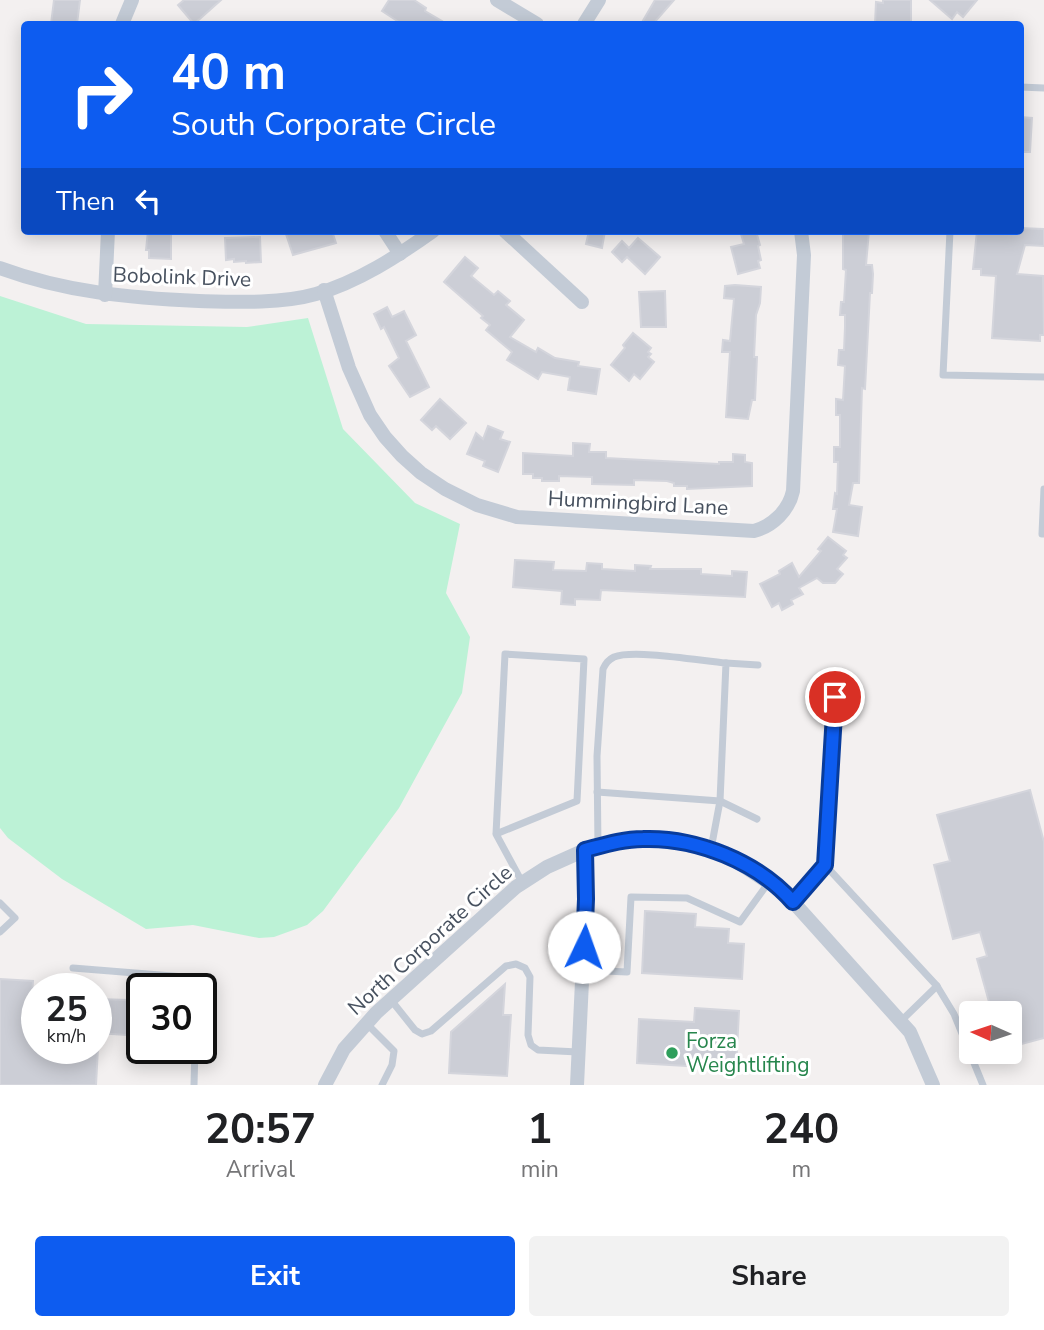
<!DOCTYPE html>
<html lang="en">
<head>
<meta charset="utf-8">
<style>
  body { margin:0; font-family:"Nunito Sans",sans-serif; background:#f2f2f2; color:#202124; height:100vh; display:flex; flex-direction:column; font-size:26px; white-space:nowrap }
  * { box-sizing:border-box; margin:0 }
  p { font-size:23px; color:#757577 }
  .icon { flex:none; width:38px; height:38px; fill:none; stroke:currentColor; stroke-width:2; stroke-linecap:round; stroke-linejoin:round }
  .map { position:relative; height:1085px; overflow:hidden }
  .panel { display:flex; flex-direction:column; background:#fff; flex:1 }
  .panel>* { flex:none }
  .banner { position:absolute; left:21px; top:21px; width:1003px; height:214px; border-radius:7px; box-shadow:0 4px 18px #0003; background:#0d5cf0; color:#fff; overflow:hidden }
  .needle { width:46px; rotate:273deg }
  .tools { position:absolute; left:959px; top:1001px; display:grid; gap:14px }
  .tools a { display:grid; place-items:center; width:63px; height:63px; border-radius:7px; background:#fff; box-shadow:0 4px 18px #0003; font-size:35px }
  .speed { position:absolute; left:21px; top:973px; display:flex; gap:14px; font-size:35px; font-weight:700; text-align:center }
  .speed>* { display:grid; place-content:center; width:91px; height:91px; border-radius:50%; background:#fff; box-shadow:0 4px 18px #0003; line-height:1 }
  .speed small { font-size:18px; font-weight:400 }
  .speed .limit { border:4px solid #111; border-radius:10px; background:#fff; color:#111 }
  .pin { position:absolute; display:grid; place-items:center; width:60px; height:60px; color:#fff; margin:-30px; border:4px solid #fff; border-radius:50%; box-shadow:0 2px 7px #0007 }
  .me { position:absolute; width:77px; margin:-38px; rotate:3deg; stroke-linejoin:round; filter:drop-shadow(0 0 5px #0008) }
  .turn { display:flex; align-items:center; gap:24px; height:147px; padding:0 35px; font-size:32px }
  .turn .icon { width:91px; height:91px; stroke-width:2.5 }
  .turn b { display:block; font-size:49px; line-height:60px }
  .then { display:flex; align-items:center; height:66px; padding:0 35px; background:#0003; gap:14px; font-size:26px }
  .eta { display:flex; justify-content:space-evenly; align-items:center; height:119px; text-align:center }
  .eta b { font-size:42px; font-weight:700; line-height:49px }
  .cta { display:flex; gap:14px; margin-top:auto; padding:14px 35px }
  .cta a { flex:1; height:80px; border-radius:7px; background:#0d5cf0; color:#fff; font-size:28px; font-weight:700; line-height:80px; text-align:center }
  .cta a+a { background:#f2f2f2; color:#202124 }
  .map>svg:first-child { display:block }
</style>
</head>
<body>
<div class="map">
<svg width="1044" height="1085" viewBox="0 0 1044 1085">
  <rect width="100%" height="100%" fill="#f3f0f0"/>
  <polygon fill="#bcf2d6" points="0,296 86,324 247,327 308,318 343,429 415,503 460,524 446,593 470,637 462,693 399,808 323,911 307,925 274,937 259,938 193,925 146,929 62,879 8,838 0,828"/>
  <g fill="#ccced6" stroke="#d4d5dc" stroke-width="2">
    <polygon points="54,0 80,0 77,24 51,24"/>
    <polygon points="184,0 221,0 194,24 178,5"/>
    <polygon points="389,0 414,0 426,8 425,11 447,24 402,24 382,11"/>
    <polygon points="655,0 674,0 653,24 641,24"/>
    <polygon points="883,0 911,0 911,24 875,24 876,2 883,3"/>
    <polygon points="930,0 977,0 963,17 957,12 952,19"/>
    <polygon points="1020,117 1032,118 1030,152 1020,152"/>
    <polygon points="1020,228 1044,229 1044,246 1025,245 1017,274 1043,276 1044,335 1040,335 1040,341 992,338 996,276 981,275 981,269 973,269 977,231 1020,231"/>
    <polygon points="148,231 171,231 171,259 149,258 149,250 146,250"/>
    <polygon points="285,231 332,231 336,243 293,255"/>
    <polygon points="589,231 605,231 602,248 586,244"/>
    <polygon points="756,231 760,245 758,246 761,260 758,261 760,268 738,274 731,247 744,244 741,234"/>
    <polygon points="843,231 869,231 866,265 872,265 873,274 872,293 870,293 865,389 862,388 859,483 853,483 849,505 862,507 858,536 833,532 837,509 833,509 835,493 837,494 838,462 834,462 834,447 840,447 840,415 836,415 836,399 843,400 845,366 838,365 839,350 844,350 845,327 845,315 840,315 841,302 844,302 846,270 843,269"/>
    <polygon points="260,237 261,262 246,263 246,261 234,262 234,259 226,260 225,238"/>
    <polygon points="638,238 660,257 645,274 627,257 622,262 612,252 622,241 629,248"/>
    <polygon points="465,257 478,268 471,276 494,295 498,291 510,301 506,305 524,320 510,337 536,352 538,348 555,358 579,362 578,366 600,369 596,394 568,390 570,377 542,372 538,379 507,360 512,352 486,330 490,325 481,318 483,316 444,282"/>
    <polygon points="735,285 761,287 760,303 756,315 754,357 757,357 755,400 752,400 748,419 726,417 730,352 722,352 723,340 730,341 734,299 724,298 725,286"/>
    <polygon points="665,291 666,327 641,327 639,292"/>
    <polygon points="387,307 392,317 404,311 416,335 406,341 429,387 410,397 389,366 399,358 384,327 381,329 374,314"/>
    <polygon points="633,333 651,348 648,352 651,354 648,357 654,362 640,379 634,374 629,381 611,365 625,348 623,345"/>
    <polygon points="440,399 466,423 450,439 436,426 432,430 421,420"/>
    <polygon points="488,426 503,432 500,439 510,442 498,472 483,466 485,461 467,454 476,433 483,439"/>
    <polygon points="573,443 590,444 589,452 606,452 606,458 719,464 719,462 733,462 733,454 745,455 745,462 752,463 752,486 687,489 687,486 674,486 674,483 667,481 634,480 634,485 592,484 592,477 559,476 559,481 542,481 542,478 533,478 533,474 523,474 523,453 573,456"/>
    <polygon points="828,537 846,551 843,555 847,558 837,569 843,574 835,583 823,583 817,578 799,588 803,594 791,600 793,604 782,610 779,603 772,607 760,584 780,574 779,571 792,563 799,577 821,551 818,549"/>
    <polygon points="515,560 554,562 553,570 586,571 587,563 602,564 602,569 635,571 635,565 651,566 650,569 701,569 701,574 732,576 732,571 747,572 745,597 601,590 600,600 575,599 575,605 561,604 562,591 513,587"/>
    <polygon points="1030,790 1044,842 1044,1038 1010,1047 1010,1013 961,1013 961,1009 989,1002 977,959 987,956 980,932 953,939 934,865 950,861 937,815"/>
    <polygon points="645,911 696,914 695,927 729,929 728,943 744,944 742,979 642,973"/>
    <polygon points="0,979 33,981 32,995 37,995 37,1048 98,1048 96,1085 0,1085"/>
    <polygon points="505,984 503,1015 511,1015 507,1076 449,1073 451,1032"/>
    <polygon points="96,999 129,1000 127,1035 96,1033"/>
    <polygon points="695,1008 739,1011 736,1069 637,1063 639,1019 694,1022"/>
  </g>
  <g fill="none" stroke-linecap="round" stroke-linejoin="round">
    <g stroke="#c3cbd6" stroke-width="7">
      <polyline points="1020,87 1044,88"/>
      <polyline points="950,231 943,375 1044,377"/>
      <polyline points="1044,489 1042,534 1044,534"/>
      <polyline points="726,663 758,665"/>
      <polyline points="597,792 720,801 757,819"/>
      <polyline points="496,834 577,801 584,659 505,654 496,834 522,882"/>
      <path d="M598,847L597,756L603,669C606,663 608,660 614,657C634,649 702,661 726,663L720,801L711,849"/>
      <polyline points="825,865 937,986 954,1014 983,1085"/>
      <polyline points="793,901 825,865 835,697"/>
      <polyline points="0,903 15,918 0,932"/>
      <polyline points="73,968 197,978 197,989"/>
      <polyline points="583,970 627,972 631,897 687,898 740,922 769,882"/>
      <polyline points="391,1000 415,1030 422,1034 431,1031 506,966 516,964 525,968 530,977 528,1035 531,1045 538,1050 578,1052"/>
      <polyline points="901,1021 937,986"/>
      <polyline points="366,1023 394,1051 392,1065 382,1085"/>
      <polyline points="194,1085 195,1048"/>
    </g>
    <g stroke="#c3cbd6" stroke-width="14">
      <polyline points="497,0 537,24"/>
      <polyline points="122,24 132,0"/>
      <polyline points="584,24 599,0"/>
      <polyline points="385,231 400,254"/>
      <polyline points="505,231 582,302"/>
      <path d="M0,268C65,292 130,298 199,301C235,302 281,304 316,294C358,282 398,256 433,231"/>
      <path d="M324,290L349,368L370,415L385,437L402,456L421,473L445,489L477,505L517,517L754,531C773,526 789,510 793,491L804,255L801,231"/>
      <polyline points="105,295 108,231"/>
      <polyline points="325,1085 344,1049 376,1013 516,887 547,867 585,850 625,840 644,838 669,841 711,850 731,858 786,894 910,1032 933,1085"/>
      <polyline points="577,1085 586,899 585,850"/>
    </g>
  </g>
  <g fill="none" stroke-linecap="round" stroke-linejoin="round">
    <g stroke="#083c9c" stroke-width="18">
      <path id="route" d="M584,947L586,899L585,850C604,845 623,839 643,839C696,837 758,862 793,902L825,865L835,697"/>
    </g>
    <use href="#route" stroke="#0d5cf0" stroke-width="12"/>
  </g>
  <circle fill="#2e9e5b" stroke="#fff" stroke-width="2.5" cx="672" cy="1053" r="7"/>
  <g text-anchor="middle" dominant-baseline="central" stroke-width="6" stroke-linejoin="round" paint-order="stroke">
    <g font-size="21" fill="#47515f" stroke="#fff">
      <text transform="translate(182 277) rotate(2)">Bobolink Drive</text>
      <text transform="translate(638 503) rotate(3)">Hummingbird Lane</text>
      <text transform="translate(430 940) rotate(-42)">North Corporate Circle</text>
    </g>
    <g font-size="21" fill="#27864d" stroke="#fff" text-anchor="start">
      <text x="686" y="1041">Forza<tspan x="686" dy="24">Weightlifting</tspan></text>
    </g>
  </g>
</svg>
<div class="tools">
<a><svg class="needle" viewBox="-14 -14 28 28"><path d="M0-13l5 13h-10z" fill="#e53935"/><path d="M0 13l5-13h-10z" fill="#757577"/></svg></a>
</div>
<div class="speed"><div>25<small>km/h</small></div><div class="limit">30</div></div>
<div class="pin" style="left:835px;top:697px;background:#d93025"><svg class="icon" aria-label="arrive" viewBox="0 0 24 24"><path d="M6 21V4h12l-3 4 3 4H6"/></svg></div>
<svg class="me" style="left:584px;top:947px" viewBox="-20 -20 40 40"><circle r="19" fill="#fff"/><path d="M0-13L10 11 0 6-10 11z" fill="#0d5cf0"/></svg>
<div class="banner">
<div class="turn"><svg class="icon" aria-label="right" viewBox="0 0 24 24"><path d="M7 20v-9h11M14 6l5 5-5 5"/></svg><div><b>40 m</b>South Corporate Circle</div></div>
<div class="then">Then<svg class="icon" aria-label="left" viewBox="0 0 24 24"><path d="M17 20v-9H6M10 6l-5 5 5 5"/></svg></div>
</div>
</div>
<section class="panel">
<div class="eta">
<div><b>20:57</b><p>Arrival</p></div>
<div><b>1</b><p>min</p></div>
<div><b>240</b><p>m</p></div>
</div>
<div class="cta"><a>Exit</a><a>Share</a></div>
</section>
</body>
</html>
